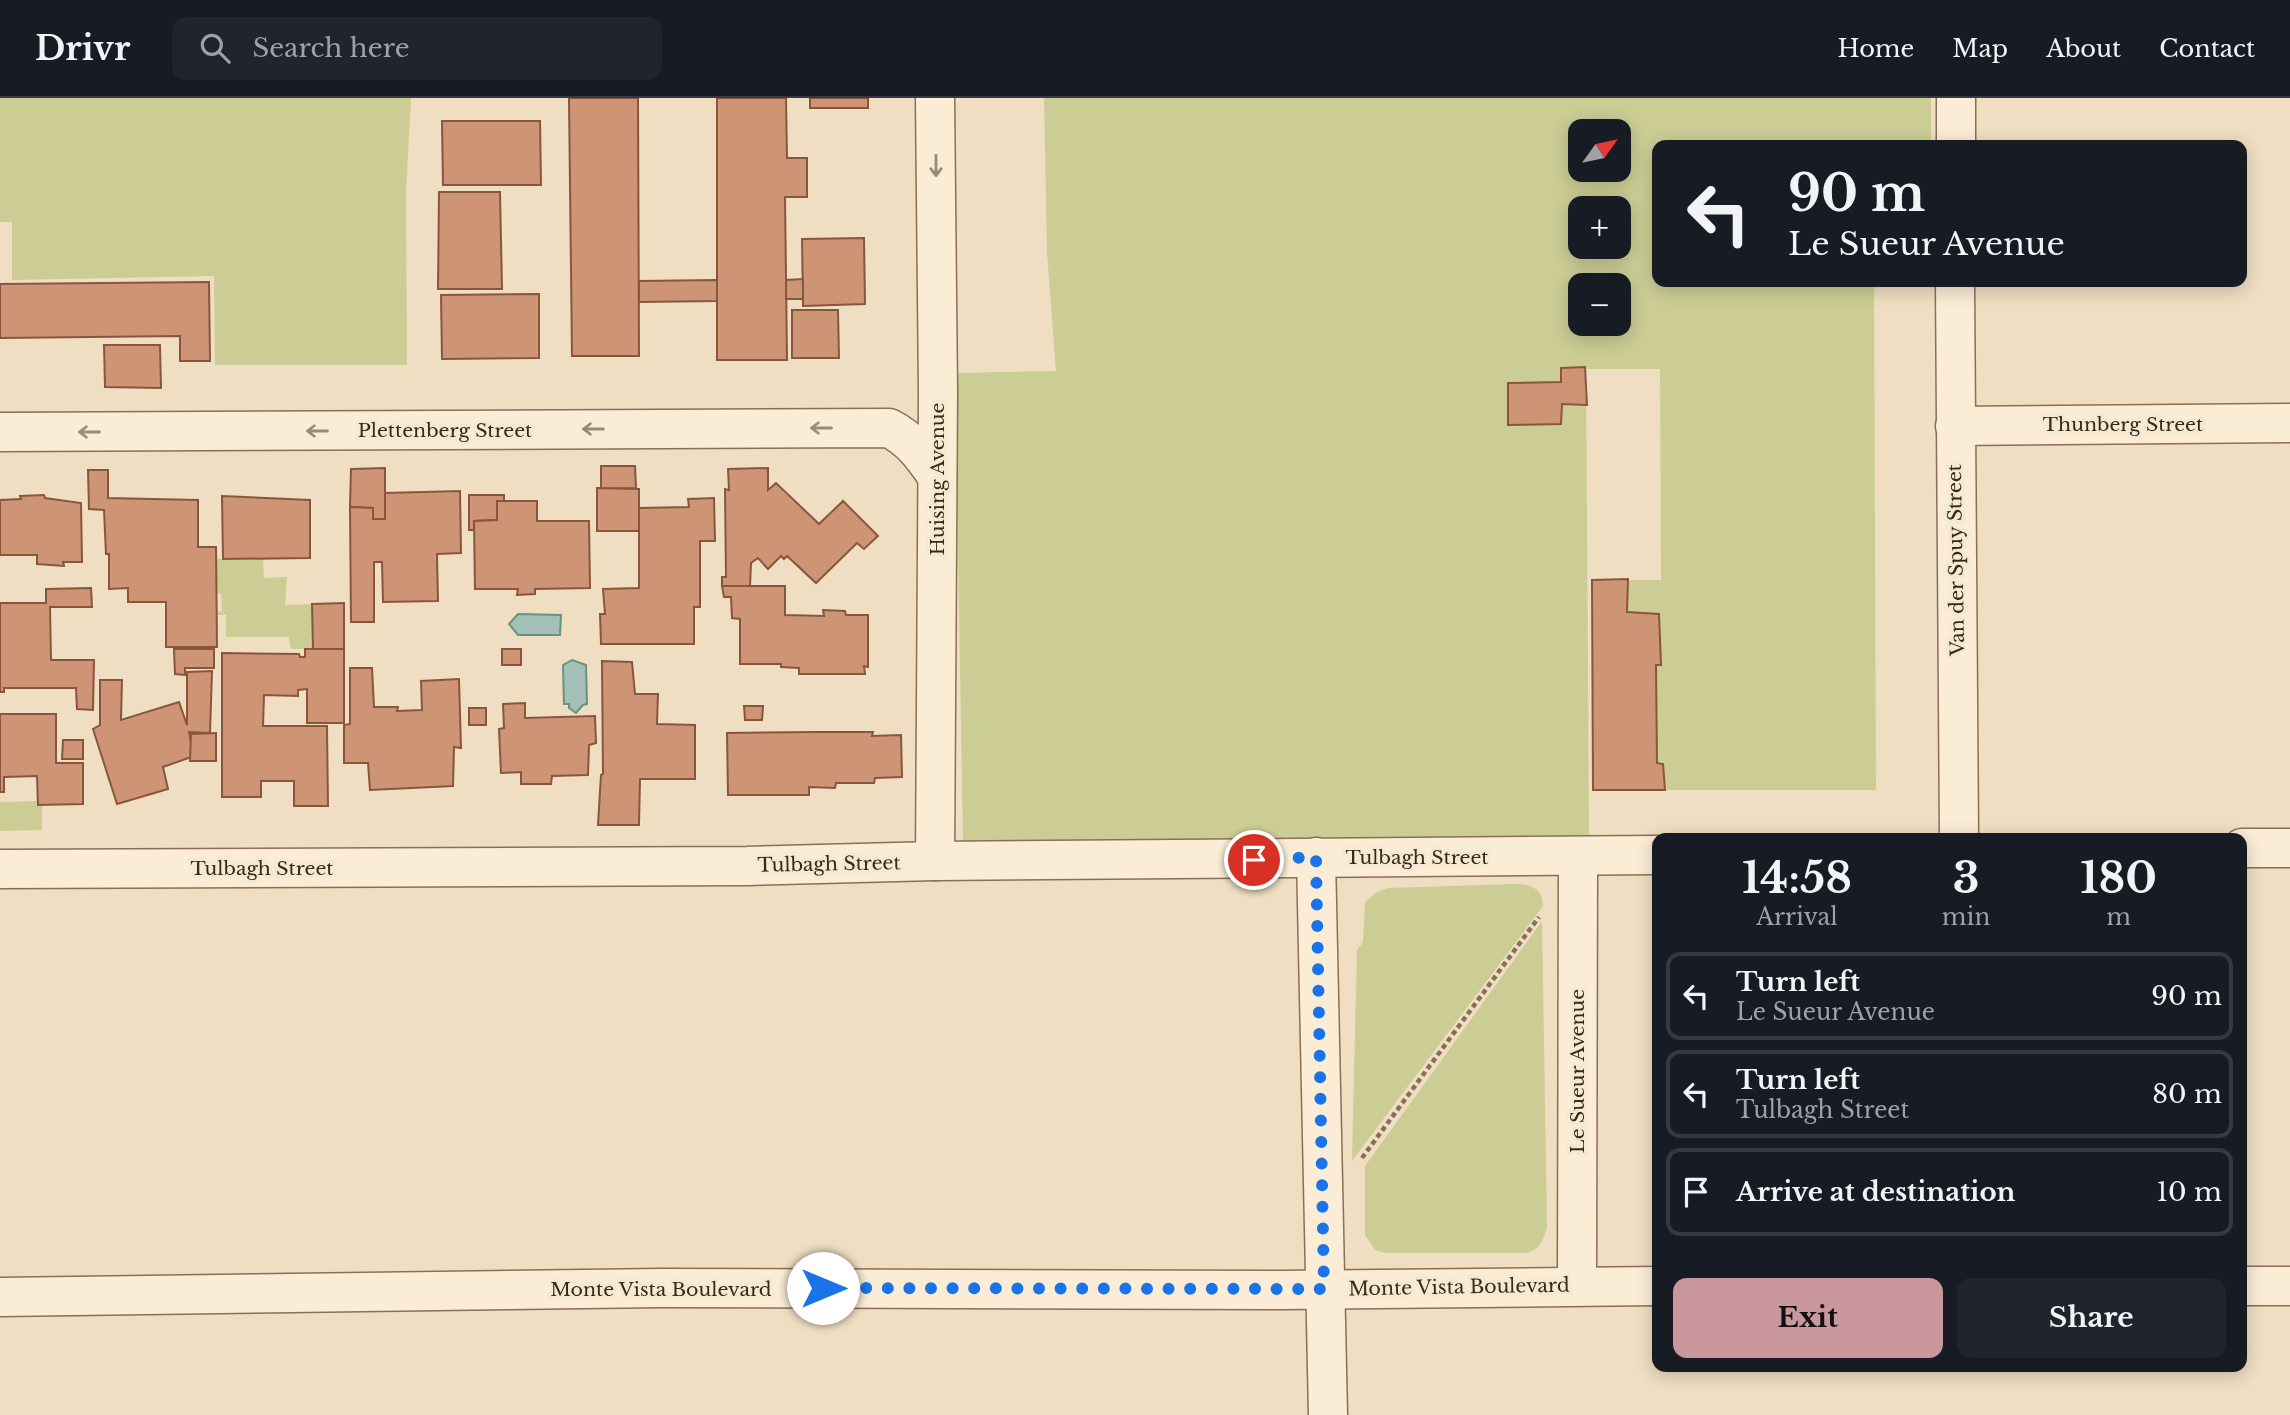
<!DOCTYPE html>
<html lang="en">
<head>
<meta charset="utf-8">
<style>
  body { margin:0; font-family:"Libre Baskerville",serif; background:#20242c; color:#f1f3f6; height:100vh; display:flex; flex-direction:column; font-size:26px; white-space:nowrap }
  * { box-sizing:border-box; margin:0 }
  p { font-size:23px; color:#9ea1a6 }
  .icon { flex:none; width:38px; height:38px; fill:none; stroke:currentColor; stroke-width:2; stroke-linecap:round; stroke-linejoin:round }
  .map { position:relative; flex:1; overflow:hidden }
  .details { position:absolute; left:1652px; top:735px; width:595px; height:539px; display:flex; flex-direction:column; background:#171b24; border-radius:14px; box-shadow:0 4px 18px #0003 }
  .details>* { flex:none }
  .banner { position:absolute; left:1652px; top:42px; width:595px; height:147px; border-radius:14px; box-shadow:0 4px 18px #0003; background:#171b24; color:#f1f3f6; overflow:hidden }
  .needle { width:46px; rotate:57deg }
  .fabs { position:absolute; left:1568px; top:21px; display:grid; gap:14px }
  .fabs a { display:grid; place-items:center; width:63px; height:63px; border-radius:14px; background:#171b24; box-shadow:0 4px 18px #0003; font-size:35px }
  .pin { position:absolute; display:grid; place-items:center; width:60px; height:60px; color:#fff; margin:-30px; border:4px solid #fff; border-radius:50%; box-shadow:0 2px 7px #0007 }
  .me { position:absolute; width:77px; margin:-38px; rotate:90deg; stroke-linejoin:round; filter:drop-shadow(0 0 5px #0008) }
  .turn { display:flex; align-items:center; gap:24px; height:147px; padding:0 21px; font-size:32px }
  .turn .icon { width:91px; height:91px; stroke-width:2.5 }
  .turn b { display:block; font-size:49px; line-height:60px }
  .eta { display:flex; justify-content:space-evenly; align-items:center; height:119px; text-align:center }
  .eta b { font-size:42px; font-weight:800; line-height:49px }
  .primary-button { display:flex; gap:14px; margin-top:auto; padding:14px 21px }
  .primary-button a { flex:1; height:80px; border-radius:14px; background:#ca979d; color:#111; font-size:28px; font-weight:800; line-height:80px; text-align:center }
  .primary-button a+a { background:#20242c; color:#f1f3f6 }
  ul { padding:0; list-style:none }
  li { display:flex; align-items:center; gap:21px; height:88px; margin:0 14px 10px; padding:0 7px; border:4px solid #363941; border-radius:14px }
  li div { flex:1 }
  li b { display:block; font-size:26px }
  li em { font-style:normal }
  header { display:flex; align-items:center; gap:42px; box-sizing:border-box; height:98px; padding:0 35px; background:#171b24; border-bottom:2px solid #363941 }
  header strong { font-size:33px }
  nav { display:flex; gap:38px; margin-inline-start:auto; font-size:24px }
  .search { width:490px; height:63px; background:#20242c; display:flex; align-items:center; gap:18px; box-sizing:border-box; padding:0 24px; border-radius:14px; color:#9ea1a6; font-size:26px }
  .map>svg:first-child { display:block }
</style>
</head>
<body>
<header>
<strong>Drivr</strong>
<div class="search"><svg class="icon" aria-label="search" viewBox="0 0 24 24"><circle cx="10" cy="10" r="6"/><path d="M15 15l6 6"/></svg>Search here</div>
<nav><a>Home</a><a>Map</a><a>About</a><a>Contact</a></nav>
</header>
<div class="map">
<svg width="2290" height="1317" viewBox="0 0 2290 1317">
  <rect width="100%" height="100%" fill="#efdec1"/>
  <g fill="#cbcd95" fill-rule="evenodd">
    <polygon points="0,0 411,0 406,94 407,267 215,267 214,178 12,182 12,124 0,124"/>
    <path d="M1044,0H1931V47H1657V184H1874L1876,692H1593L1592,482H1661L1660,271H1586L1589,739L963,745L955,275L1056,273L1047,154ZM1580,33H1619V72H1580ZM1580,110H1619V149H1580ZM1580,187H1619V226H1580Z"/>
    <polygon points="263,460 264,480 287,479 285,507 312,506 313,551 291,551 289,539 226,539 226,517 216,517 216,514 222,513 221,496 216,495 216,461"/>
    <polygon points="38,703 38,706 42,707 42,732 0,733 0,704"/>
    <path d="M1513,786C1529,786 1543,789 1543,808L1352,1063L1357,852L1363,844L1365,804L1377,794L1388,790Z"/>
    <path d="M1542,823L1547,1129C1543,1142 1540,1152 1526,1155H1385L1375,1152L1365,1137V1068Z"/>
  </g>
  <g fill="#a4c1b7" stroke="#6b9084" stroke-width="2">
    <polygon points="518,516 561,517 560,537 518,537 509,526"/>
    <polygon points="572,562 586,567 587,606 583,607 576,615 569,610 569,606 564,606 563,567"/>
  </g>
  <g fill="#ce9476" stroke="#89563d" stroke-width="2">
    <polygon points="569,0 638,0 639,258 572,258"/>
    <polygon points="717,0 786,0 787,60 807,60 807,99 785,99 787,262 717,262"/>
    <rect x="810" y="0" width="58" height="10"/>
    <polygon points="442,23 540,23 541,87 443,87"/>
    <polygon points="439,94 500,94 502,191 438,191"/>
    <polygon points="864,140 865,206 803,208 802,141"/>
    <polygon points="803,181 803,201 786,201 786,182"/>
    <polygon points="717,182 717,203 639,204 639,183"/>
    <polygon points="209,184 210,263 180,263 180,238 0,240 0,186"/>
    <polygon points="539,196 539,260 442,261 441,197"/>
    <polygon points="792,212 838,212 839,260 792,260"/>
    <polygon points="104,247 160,247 161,290 105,289"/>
    <polygon points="1585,269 1587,307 1562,306 1561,326 1508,327 1508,285 1561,284 1561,270"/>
    <polygon points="601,368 635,368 636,390 601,391"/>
    <polygon points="385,370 385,421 373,421 373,410 350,409 351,371"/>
    <polygon points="768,370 768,392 776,385 819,426 843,403 878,438 864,451 857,445 816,485 787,458 784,461 781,458 768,471 758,460 751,465 750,488 722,488 722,479 726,479 725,391 729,392 728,371"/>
    <polygon points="88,372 108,372 108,400 198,402 198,449 216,449 217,549 166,549 166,504 128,504 128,490 109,491 109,456 106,456 104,412 89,411"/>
    <polygon points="597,390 639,391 639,433 597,433"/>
    <polygon points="460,393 461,455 437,456 438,503 383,504 382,464 374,464 374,524 351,524 350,409 373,410 373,421 385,421 385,395"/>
    <polygon points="44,397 45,400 81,405 82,464 63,464 64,468 37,466 37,457 0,457 0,402 21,401 20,398"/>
    <polygon points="469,397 504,397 504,403 497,403 497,422 474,423 474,432 469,432"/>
    <polygon points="222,398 310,402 310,460 223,461"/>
    <polygon points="714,400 715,443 700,443 700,509 694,509 694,546 601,546 600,516 605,516 603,491 639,490 639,410 689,409 688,401"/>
    <polygon points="497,403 537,403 537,423 589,423 590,490 535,491 535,496 517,497 518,491 475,491 474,423 497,422"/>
    <polygon points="1628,481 1627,514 1659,516 1661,567 1656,567 1657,665 1663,666 1665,692 1593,692 1592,482"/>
    <polygon points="722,488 785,488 785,517 824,518 823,512 845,513 846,517 868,517 868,569 864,568 865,576 799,576 799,570 781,569 781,566 740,566 740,521 732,520 731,499 724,499"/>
    <polygon points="91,490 92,509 50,509 51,562 94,562 93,612 77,611 76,590 4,590 4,594 0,594 0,505 46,505 46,491"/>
    <polygon points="344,505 344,551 313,551 312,506"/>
    <polygon points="174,551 214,551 214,570 185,570 185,577 175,576"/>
    <polygon points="305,551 344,551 344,625 307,625 307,591 298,592 298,598 264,597 263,628 327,628 328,708 294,708 294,683 261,683 261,699 222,699 222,555 299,556 300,559 305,559"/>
    <rect x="502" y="551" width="19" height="16"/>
    <polygon points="602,563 632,564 635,596 658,596 657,626 695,627 695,681 640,681 639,727 598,727 601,677 603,676"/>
    <polygon points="350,570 372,570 374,609 398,609 397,613 422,612 421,583 459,581 461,650 454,649 453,688 370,692 368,665 344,665 344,627 350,626"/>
    <polygon points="212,573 210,635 189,634 194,658 163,669 168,691 117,706 93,631 100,627 100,582 122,582 121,622 179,604 187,627 187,574"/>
    <polygon points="525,605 525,620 595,618 596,645 589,647 588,677 552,678 551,686 521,686 521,674 501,675 499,631 504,630 503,606"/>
    <polygon points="744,608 763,608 762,622 745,622"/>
    <rect x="469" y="610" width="17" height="17"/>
    <polygon points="0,616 56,616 56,665 83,665 83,706 38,707 37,678 4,679 4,694 0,694"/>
    <polygon points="816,634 873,634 872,638 901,637 902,679 875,680 874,685 836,685 835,690 809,689 809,697 728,697 727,635"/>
    <polygon points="216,635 216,663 190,663 191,636"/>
    <polygon points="63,642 83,642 83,661 62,661"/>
  </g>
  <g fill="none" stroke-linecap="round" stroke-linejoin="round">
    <g stroke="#896f58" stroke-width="41">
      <g id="street">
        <polyline points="935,0 938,294 935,763"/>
        <polyline points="1956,47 1956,0"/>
        <polyline points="1955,184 1959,740"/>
        <polyline points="1955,328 2290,325"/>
        <path d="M0,334L889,330C911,341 923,358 937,378"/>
        <polyline points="2242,750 2290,750"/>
        <polyline points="1316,759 1328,1317"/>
        <polyline points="0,771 747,768 935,763 1657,757"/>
        <polyline points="1577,1187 1578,759"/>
        <polyline points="2242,1188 2290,1188"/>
        <polyline points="0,1199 661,1190 1283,1192 1657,1188"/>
      </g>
    </g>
    <polyline stroke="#896f58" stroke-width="4.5" stroke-dasharray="5 3.5" stroke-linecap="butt" points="1362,1060 1539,819"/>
    <use href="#street" stroke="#faecd5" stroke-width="38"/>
  </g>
  <defs><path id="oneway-shaft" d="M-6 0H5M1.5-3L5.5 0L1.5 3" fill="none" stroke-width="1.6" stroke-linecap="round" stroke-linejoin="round" transform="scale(1.75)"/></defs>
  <g stroke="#998a79">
    <use href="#oneway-shaft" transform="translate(936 68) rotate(90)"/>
    <use href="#oneway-shaft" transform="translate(821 330) rotate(180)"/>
    <use href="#oneway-shaft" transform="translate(593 331) rotate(180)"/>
    <use href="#oneway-shaft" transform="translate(317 333) rotate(180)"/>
    <use href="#oneway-shaft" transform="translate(89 334) rotate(180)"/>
  </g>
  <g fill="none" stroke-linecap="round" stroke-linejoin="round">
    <polyline stroke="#1a73e8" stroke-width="12" stroke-dasharray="0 21.6" points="823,1190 1324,1191 1316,759 1254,762"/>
  </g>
  <g text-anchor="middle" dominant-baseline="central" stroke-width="7" stroke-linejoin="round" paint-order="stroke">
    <g font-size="19" fill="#38281d" stroke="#f6e9d1">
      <text x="2123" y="326">Thunberg Street</text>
      <text x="445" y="332">Plettenberg Street</text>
      <text transform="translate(937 381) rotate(-90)">Huising Avenue</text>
      <text transform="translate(1956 462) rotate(-91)">Van der Spuy Street</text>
      <text x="1417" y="759">Tulbagh Street</text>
      <text transform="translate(829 766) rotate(-1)">Tulbagh Street</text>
      <text x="262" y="770">Tulbagh Street</text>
      <text transform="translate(1577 973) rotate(-90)">Le Sueur Avenue</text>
      <text transform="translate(1459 1189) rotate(-1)">Monte Vista Boulevard</text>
      <text x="661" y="1191">Monte Vista Boulevard</text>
    </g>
  </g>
</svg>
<div class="fabs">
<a><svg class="needle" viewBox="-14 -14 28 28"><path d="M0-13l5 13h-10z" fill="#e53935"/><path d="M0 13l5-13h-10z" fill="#9ea1a6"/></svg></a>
<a>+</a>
<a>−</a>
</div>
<div class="pin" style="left:1254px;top:762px;background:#d93025"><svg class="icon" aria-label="arrive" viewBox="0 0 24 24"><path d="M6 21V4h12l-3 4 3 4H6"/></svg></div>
<svg class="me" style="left:823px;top:1190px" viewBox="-20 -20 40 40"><circle r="19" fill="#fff"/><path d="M0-13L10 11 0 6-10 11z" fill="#1a73e8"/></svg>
<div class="banner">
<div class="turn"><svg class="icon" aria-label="left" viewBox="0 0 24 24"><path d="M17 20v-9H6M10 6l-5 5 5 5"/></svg><div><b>90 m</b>Le Sueur Avenue</div></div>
</div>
<section class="details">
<div class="eta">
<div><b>14:58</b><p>Arrival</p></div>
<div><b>3</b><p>min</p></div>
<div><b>180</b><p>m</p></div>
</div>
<ul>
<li><svg class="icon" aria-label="left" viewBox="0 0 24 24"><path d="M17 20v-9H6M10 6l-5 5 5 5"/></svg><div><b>Turn left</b><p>Le Sueur Avenue</p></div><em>90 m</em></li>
<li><svg class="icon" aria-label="left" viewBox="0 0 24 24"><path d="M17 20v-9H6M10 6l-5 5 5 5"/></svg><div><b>Turn left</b><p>Tulbagh Street</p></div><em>80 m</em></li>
<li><svg class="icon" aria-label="arrive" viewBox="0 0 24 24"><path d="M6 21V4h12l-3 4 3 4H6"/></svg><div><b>Arrive at destination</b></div><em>10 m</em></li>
</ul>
<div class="primary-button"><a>Exit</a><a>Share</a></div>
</section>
</div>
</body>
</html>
